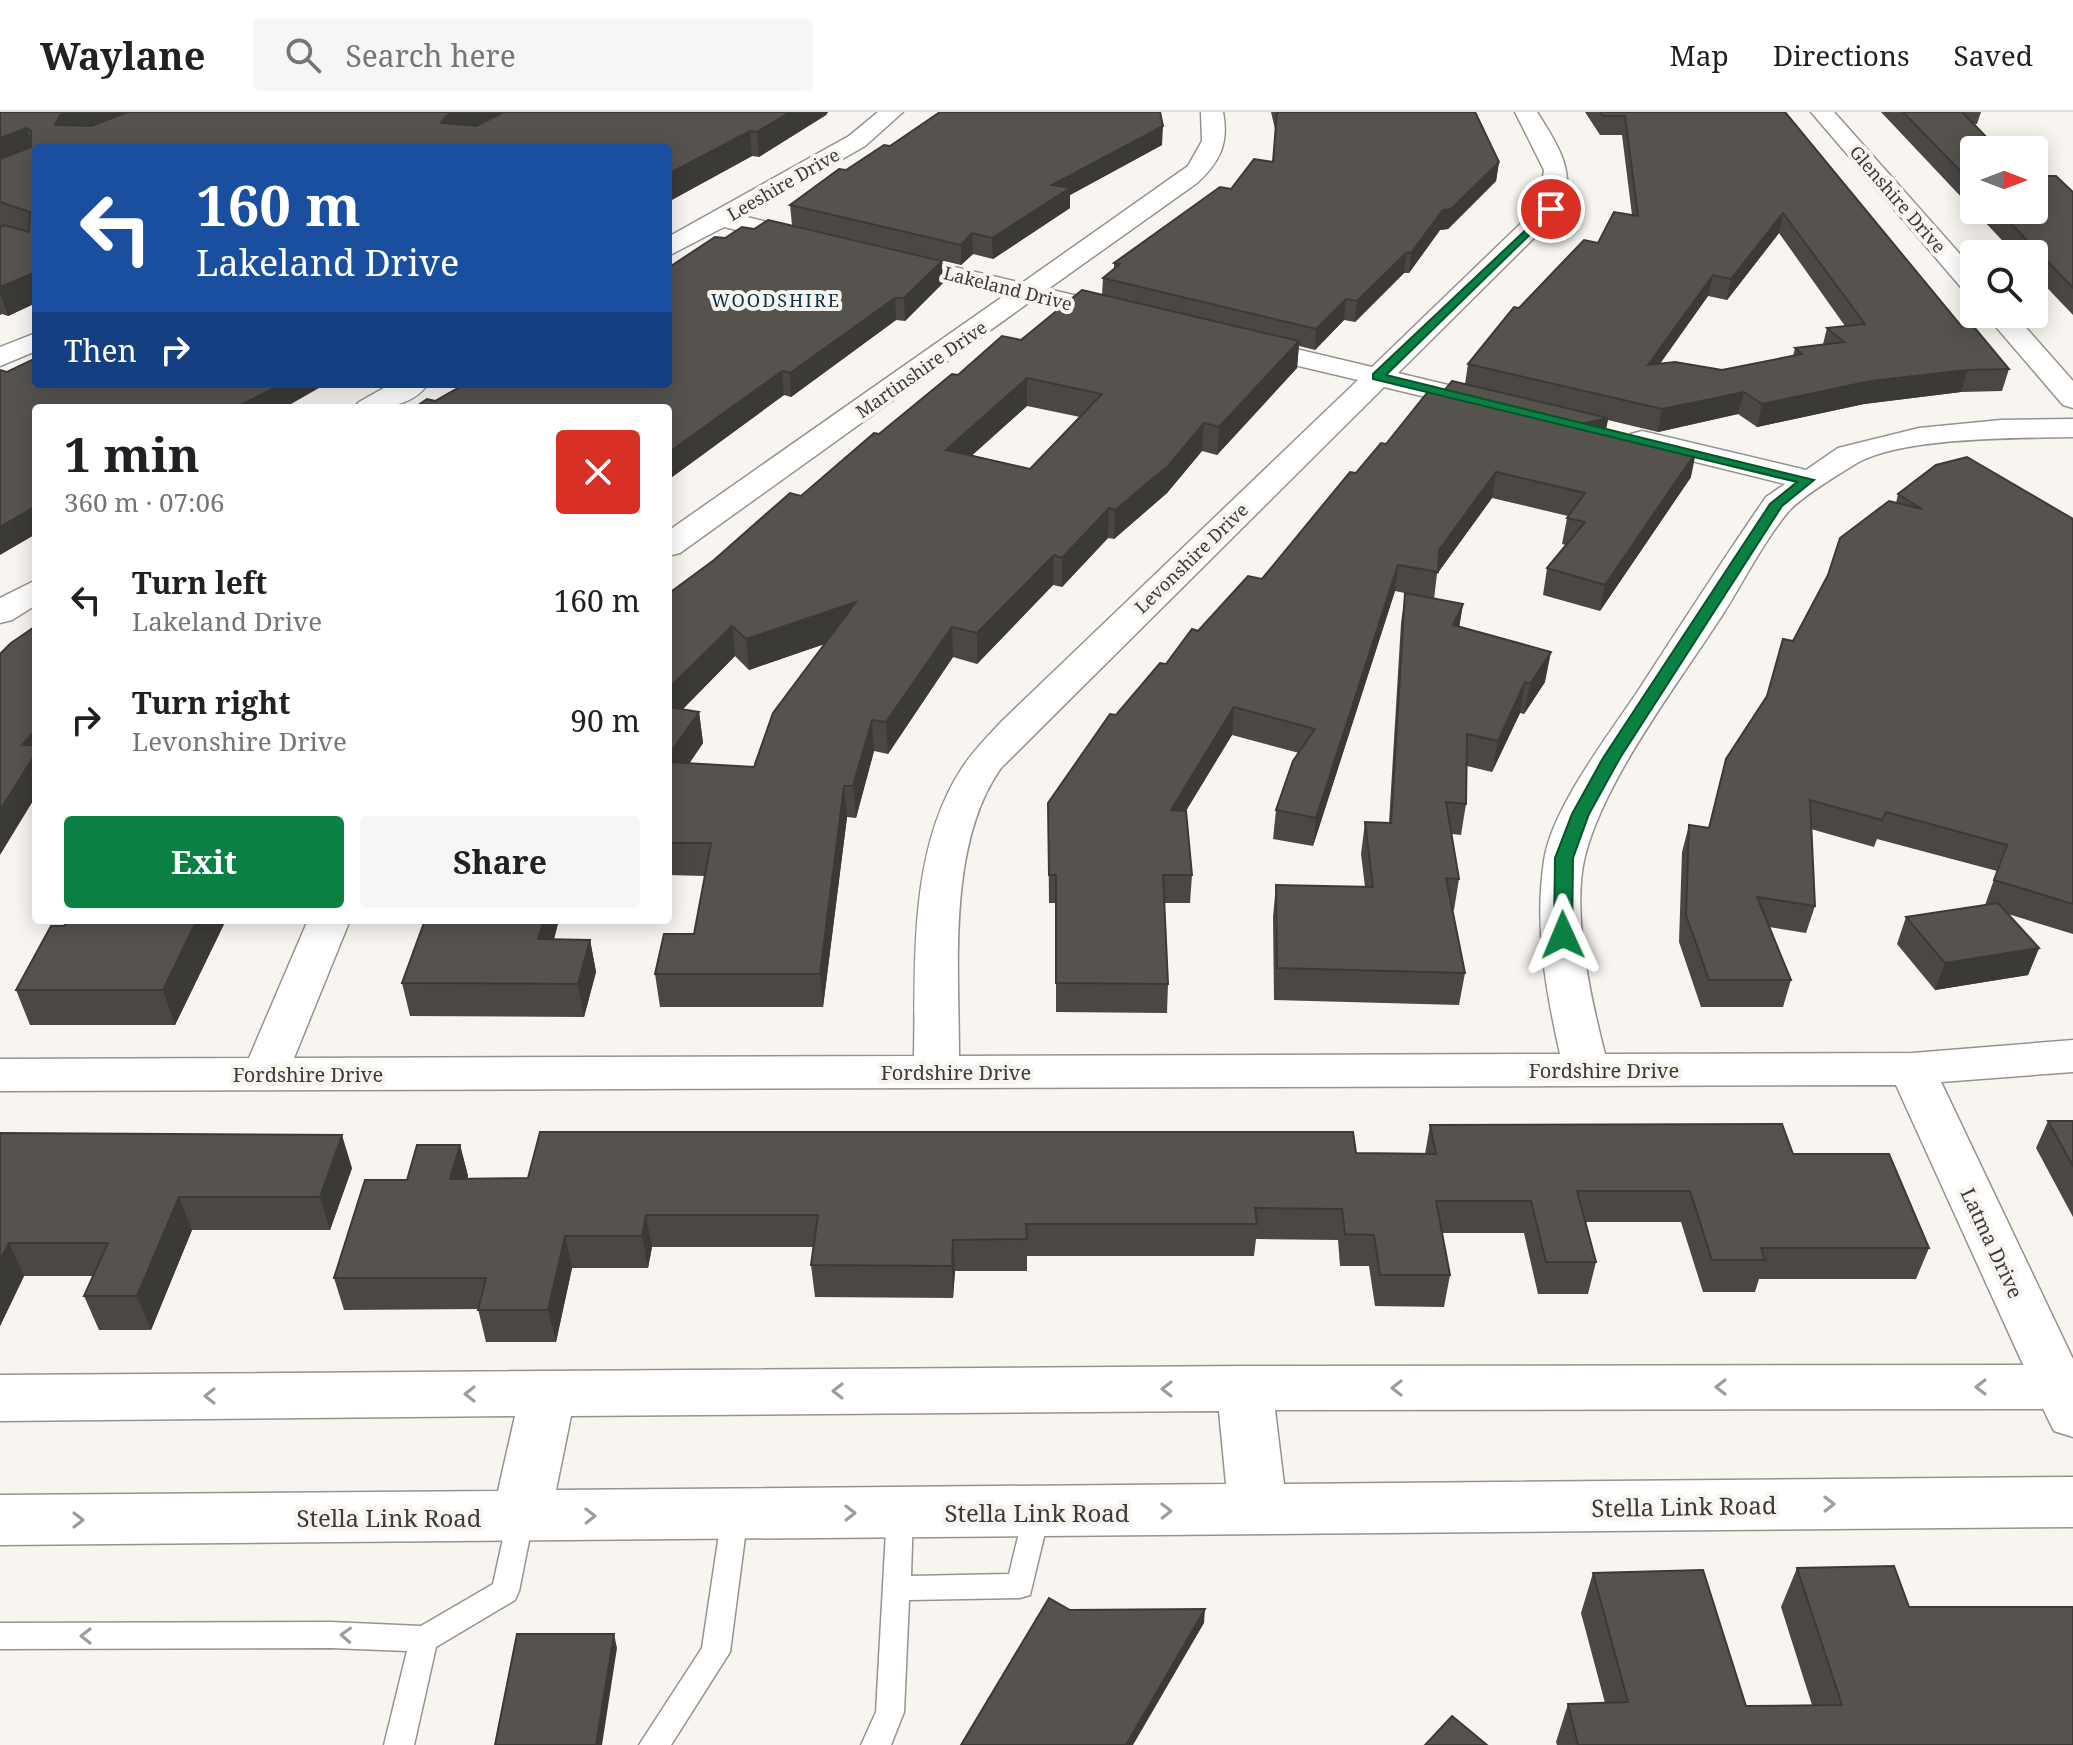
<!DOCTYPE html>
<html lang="en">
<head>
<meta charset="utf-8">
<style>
  body { margin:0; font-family:"Noto Serif",serif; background:#f6f6f6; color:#202124; height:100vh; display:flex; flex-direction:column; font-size:30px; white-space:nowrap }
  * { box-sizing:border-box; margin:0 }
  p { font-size:26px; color:#757577 }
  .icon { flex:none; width:44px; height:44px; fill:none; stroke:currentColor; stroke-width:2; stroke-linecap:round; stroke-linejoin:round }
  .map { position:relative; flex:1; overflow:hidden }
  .panel { position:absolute; left:32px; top:292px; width:640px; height:520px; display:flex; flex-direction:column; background:#fff; border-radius:8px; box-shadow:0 4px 20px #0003 }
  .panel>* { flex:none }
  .guide { position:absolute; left:32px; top:32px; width:640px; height:244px; border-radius:8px; box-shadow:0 4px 20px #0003; background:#1a4fa0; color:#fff; overflow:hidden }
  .needle { width:52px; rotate:90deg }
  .tools { position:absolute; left:1960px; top:24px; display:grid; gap:16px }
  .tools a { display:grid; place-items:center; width:88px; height:88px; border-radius:8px; background:#fff; box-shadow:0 4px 20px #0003; font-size:40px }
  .pin { position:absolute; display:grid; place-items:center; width:68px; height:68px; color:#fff; margin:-34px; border:4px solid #fff; border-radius:50%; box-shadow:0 2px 8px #0007 }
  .me { position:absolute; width:88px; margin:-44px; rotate:359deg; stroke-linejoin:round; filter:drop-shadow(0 0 6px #0008) }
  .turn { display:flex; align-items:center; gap:28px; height:168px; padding:0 32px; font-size:36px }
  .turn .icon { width:104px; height:104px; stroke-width:2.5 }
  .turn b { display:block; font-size:56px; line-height:68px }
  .then { display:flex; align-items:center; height:76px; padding:0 32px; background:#0003; gap:16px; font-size:30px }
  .round { display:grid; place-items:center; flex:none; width:84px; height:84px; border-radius:8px; background:#f6f6f6 }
  .head { display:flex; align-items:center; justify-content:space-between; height:136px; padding:0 32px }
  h1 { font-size:48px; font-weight:700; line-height:60px }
  .cta { display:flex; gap:16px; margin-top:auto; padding:16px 32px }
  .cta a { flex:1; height:92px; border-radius:8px; background:#0b8043; color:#fff; font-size:32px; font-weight:700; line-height:92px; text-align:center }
  .cta a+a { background:#f6f6f6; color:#202124 }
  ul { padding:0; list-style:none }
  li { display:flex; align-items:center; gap:24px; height:120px; padding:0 32px }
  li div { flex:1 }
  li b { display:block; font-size:30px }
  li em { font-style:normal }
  header { display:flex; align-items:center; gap:48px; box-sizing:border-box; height:112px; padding:0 40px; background:#fff; border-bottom:2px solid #e0e0e0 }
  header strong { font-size:38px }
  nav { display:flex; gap:44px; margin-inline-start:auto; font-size:28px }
  .search { width:560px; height:72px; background:#f6f6f6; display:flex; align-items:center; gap:20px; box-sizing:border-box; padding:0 28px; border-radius:8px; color:#757577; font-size:30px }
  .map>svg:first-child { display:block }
</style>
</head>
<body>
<header>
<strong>Waylane</strong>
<div class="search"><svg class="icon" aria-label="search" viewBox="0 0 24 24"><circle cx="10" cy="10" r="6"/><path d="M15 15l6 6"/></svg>Search here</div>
<nav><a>Map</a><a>Directions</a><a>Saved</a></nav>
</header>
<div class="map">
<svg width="2073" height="1633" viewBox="0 0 2073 1633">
  <rect width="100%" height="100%" fill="#f8f4ef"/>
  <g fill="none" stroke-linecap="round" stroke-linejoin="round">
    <g stroke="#96938f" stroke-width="3">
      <g id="service">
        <polygon points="1037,1389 1046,1392 1050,1400 1030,1483 1020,1486 909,1488 904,1600 891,1633 861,1633 876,1600 887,1401 891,1393 900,1390 909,1393 913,1401 911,1464 1009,1462 1024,1400 1028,1392"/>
        <polygon points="735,1391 744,1394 748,1402 730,1540 671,1633 639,1633 702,1536 722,1402 726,1394"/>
        <polygon points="521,1393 530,1396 534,1404 519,1479 515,1488 436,1535 414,1633 384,1633 407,1539 331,1536 0,1537 0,1511 331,1510 421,1514 493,1472 508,1404 512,1396"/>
      </g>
    </g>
    <g stroke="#96938f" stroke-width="3">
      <g id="minor">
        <polygon points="878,0 903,0 865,34 743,104 820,123 824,128 820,133 811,136 724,115 668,144 668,125 849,24"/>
        <path d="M1201,0H1223C1229,31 1220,50 1197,71L1048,177L1132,197L1136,203L1132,209L1122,211L1031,189L680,441L668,444V419L1005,183L878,153L874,147L878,141L887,139L1022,171L1188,54L1202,29Z"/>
        <path d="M1515,0H1537C1557,32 1576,58 1563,97L1398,261L1494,284L1499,290L1494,296L1484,299L1384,275L1001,656C947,732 959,855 959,944L1560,942C1546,879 1534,814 1544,749C1551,698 1609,622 1638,579C1680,514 1722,449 1766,385L1785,372L1631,334L1627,328L1631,322L1642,319L1806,358L1838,336L1919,316L2001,308L2073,307V325C2019,326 1903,325 1857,351C1839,362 1801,385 1788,400C1763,430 1744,469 1723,502C1678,572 1605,666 1585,744C1571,801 1591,887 1605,942L1912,941L2073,928V960L1941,970L2073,1247V1325L2054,1319L2046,1303L1896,973L0,979V947L249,946L308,808H350L294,946L914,944C916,849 908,739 962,656C973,639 988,624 1002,609L1358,268L1231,238L1227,232L1231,226L1241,224L1372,255L1539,94L1544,58Z"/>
        <polygon points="1811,0 1834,0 1974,158 1974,182 1965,180"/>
        <polygon points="1985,202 2014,202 2073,269 2073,296 2063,293"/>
        <polygon points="36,221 36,239 0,254 0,235"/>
        <path d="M391,272H428C411,296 380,296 354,296L359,290Z"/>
        <polygon points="36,468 36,493 12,508 0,511 0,486"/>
      </g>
    </g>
    <g stroke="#96938f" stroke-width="3">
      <path id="secondary" d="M2073,1253V1297L1275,1298L1284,1372L2073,1365V1415L0,1433V1383L498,1379L515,1304L0,1309V1263L1245,1254ZM1219,1299L1226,1372L556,1378L571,1304Z"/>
    </g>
    <use href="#service" fill="#fff" fill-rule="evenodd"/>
    <use href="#minor" fill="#fff" fill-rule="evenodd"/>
    <use href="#secondary" fill="#fff" fill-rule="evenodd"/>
  </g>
  <g fill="#4a4744" fill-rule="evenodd">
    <polygon points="0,0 828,0 826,3 759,45 752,44 668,90 668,36 36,36 36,191 8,204 2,202 0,203"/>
    <path d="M1271,0H1476L1499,50L1496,69L1448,117L1440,118L1409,161H1404L1355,210L1344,208L1315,238L1299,234L1297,256L1217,343L1202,339L1167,381L1114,427L1108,426L1062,475L1053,473L977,552L953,545L888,642L874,639L856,706L847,705L823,895H660L655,862L694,822L705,764L668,763V482L801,384L879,322L958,263L1102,183L1103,166L1114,157V151L1273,50L1275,17ZM1027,294L1080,305L1030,357L972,343ZM825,532L754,655L689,652L703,631L699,600L683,597L735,544L749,558Z"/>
    <path d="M1585,0H1785L1962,215L2009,257L2002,279L1961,280L1864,292L1757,315L1738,302L1658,320L1608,308L1606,318L1691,365L1600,499L1543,483L1547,456L1566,433L1562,432L1567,406L1568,404L1492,386L1437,462L1434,487L1395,479L1313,734L1273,727L1276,698L1299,641L1232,623L1186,699L1192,763L1190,791H1164L1168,872L1167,901L1056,900V791H1049L1048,691L1116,603L1198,519L1262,467L1356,361L1386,332L1443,280L1465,272L1468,252L1519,196L1632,103L1622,23H1600ZM1779,121L1845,214L1827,216L1823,232L1795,236L1793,244L1722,258L1660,252L1708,184L1727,188Z"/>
    <polygon points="1881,0 1981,0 1977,12 1974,12 1974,98 2034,98 2073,80 2073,203 2034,162 2034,142 2015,142"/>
    <polygon points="1162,33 1070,83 1070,96 993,147 973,142 961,153 792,113 790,93 846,58 890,34"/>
    <polygon points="725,126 942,149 943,171 905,209 896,208 791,285 784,283 668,368 668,296 435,289"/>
    <polygon points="1898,382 2073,407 2073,822 2008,802 2039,836 2028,863 1935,878 1897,832 1906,805 1985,793 1997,759 1877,727 1874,735 1811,717 1815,794 1806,821 1769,815 1791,868 1783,895 1701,895 1679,830 1682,740 1689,713 1709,716 1767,584 1793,529 1896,391"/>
    <polygon points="1405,481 1463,492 1459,515 1545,570 1524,602 1520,601 1492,660 1467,654 1466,692 1461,723 1452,722 1459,767 1454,798 1453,798 1465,861 1459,893 1274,888 1273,805 1276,773 1365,775 1361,742 1365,710 1389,711 1401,511"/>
    <polygon points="226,808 175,913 30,913 16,878"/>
    <polygon points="425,808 559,808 554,827 590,828 596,860 584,905 410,904 402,871"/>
    <polygon points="2048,1009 2073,1009 2073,1105 2036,1036"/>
    <polygon points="1430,1013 1793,1042 1929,1136 1916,1167 1759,1167 1755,1180 1703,1180 1681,1110 1586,1110 1596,1150 1588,1182 1538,1182 1524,1121 1442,1121 1450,1163 1444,1195 1375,1194 1369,1154 1340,1154 1338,1128 1256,1127 1254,1144 1027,1144 1027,1159 955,1159 953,1186 815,1185 811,1153 814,1135 652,1135 648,1156 572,1156 556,1230 486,1230 478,1197 344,1198 334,1166 407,1068 460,1033 468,1064 467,1067 528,1066 1356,1041 1425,1042"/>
    <polygon points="0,1021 352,1056 330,1118 192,1118 151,1218 99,1218 84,1184 94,1164 24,1164 0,1214"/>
    <polygon points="1797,1456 1909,1495 2073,1633 1557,1633 1556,1630 1568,1592 1605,1591 1581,1501 1593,1461 1746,1594 1812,1593 1781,1495"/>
  </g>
  <g fill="#3c3a37">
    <polygon points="69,0 141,0 67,28 55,13 60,3"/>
    <polygon points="454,0 513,0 445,36 441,11 446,4"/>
    <polygon points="790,0 828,0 826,3 759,45 757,20"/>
    <polygon points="1163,14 1162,33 1070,83 1070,96 993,147 992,126 1052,73"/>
    <polygon points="27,16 35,41 0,54 0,26"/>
    <polygon points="750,19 752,44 668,90 668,62"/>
    <polygon points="1499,50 1496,69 1448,117 1440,118 1409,161 1411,141 1443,98"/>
    <polygon points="1783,101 1779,121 1727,188 1731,167"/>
    <polygon points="972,121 973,142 961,153 961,133"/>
    <polygon points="1407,140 1404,161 1355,210 1357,189"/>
    <polygon points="942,149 943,171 905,209 904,186"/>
    <polygon points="36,160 36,191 8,204 0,181 0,175"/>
    <polygon points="1713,163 1708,184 1643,275 1648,253"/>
    <polygon points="895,186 896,208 791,285 790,261"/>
    <polygon points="1346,187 1344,208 1315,238 1316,217"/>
    <polygon points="1299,229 1297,256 1217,343 1219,315"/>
    <polygon points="1968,258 1961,280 1864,292 1757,315 1762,292 1871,269"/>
    <polygon points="782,259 784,283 668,368 668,341"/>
    <polygon points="1027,266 1027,294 947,366 946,338"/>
    <polygon points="282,272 326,272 284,296 235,296"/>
    <polygon points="1744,280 1738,302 1658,320 1662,297"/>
    <polygon points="1608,306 1603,331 1581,312"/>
    <polygon points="1204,311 1202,339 1167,381 1114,427 1115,398"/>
    <polygon points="1696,340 1691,365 1600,499 1605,473"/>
    <polygon points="1496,360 1492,386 1437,462 1439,438"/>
    <polygon points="36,394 36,422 0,443 0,415"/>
    <polygon points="1109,396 1108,426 1062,475 1062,446"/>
    <polygon points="1054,443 1053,473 977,552 977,521"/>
    <polygon points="1398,453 1395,479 1313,734 1316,706"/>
    <polygon points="856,490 858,520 749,558 746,527"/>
    <polygon points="1463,492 1458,522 1453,513"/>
    <polygon points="732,514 735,544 668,612 668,577"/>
    <polygon points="952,515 953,545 888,642 886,610"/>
    <polygon points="1551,540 1545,570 1524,602 1530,572"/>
    <polygon points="1525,570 1520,601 1492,660 1498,629"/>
    <polygon points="1234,595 1232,623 1169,726 1171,698"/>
    <polygon points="699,600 703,631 668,682 668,644"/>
    <polygon points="872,608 874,639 856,706 853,674"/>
    <polygon points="36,618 36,684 0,743 0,698 22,633"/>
    <polygon points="844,674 847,705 823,895 820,862"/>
    <polygon points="197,808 226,808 175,913 163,878"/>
    <polygon points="544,808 559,808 545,860 538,827"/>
    <polygon points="590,828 596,860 584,905 578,872"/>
    <polygon points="2039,836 2028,863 1935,878 1945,851"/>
    <polygon points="342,1023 352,1056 330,1118 320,1085"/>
    <polygon points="460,1033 468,1064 459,1099 450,1067"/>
    <polygon points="179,1085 192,1118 151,1218 137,1184"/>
    <polygon points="646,1103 652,1135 648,1156 642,1124"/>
    <polygon points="565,1124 572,1156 556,1230 548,1198"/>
    <polygon points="953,1128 955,1159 953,1186 952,1154"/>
    <polygon points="9,1131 24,1164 0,1214 0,1148"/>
    <polygon points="1205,1497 1204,1511 1133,1633 1126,1633"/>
    <polygon points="614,1522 617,1536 602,1633 596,1633"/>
  </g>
  <g fill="#56534f" stroke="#3c3a37" stroke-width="2" fill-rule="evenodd">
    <polygon points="0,0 69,0 60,3 55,13 91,14 128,0 454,0 446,4 441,11 476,14 504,0 790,0 757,20 750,19 668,62 668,36 36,36 36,160 0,175 0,115 4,113 29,120 30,100 0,90 0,47 31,35 31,19 27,16 0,26"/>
    <polygon points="940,0 1160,0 1163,14 1052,73 1070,76 992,126 972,121 961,133 790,93 839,57 846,58 884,33 890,34"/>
    <polygon points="1277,0 1475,0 1499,50 1451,97 1443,98 1411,141 1407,140 1357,189 1346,187 1316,217 1103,166 1120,152 1114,151 1220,75 1231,77 1254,47 1273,50"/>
    <path d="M1600,0H1785L1962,215H1974L2009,257L1968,258L1871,269L1762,292L1744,280L1662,297L1468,252L1514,195L1519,196L1584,128L1598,131L1614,100L1638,104L1625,4H1603ZM1783,101L1865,212L1827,216L1844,230L1795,236L1802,242L1722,258L1675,250L1648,253L1713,163L1731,167Z"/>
    <polygon points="1903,0 1962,0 1999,38 1974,38 1974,73"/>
    <polygon points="2034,64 2056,64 2073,80 2073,176 1998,98 2034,98"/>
    <polygon points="768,108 942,149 904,186 895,186 790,261 782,259 668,341 668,296 414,296 427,287 435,289 465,272 668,272 668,156 715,125 725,126 742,115 754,117"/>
    <path d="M1082,178L1299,229L1219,315L1204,311L1169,353L1115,398L1109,396L1062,446L1054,443L977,521L952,515L886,610L872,608L853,674H844L820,862H655L664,822H694L711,731H668V650L754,655L773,601L856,490L746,527L732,514L668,577V482L714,448L790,381L801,384L874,321L879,322L952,262L958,263L1002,224L1021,228ZM1027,266L1102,282L1030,357L946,338Z"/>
    <polygon points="36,246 36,272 282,272 235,296 36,296 36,394 0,415 0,258 7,260"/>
    <polygon points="1452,269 1608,306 1581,312 1696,340 1605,473 1547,456 1585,410 1567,406 1585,381 1496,360 1439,438 1438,460 1398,453 1316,706 1276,698 1293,649 1315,617 1234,595 1171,698 1186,699 1192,763 1163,763 1168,872 1056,871 1056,763 1049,763 1048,691 1110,602 1116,603 1160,551 1166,552 1192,517 1198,519 1248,464 1262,467 1350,360 1356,361 1381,331 1386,332 1430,277 1443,280"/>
    <polygon points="1967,345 2073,407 2073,792 1994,768 2007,733 1886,700 1882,708 1810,688 1815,794 1757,785 1791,868 1709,868 1686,803 1689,713 1709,716 1726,647 1767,584 1783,527 1793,529 1828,463 1840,426 1889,389 1922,397 1898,382 1936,353"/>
    <polygon points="1405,481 1463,492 1453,513 1551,540 1530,572 1525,570 1498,629 1467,622 1466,692 1446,690 1459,767 1446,766 1465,861 1277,856 1276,773 1373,775 1365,710 1391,711"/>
    <polygon points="36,514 36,618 22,633 36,633 36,641 0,698 0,542 11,531"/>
    <polygon points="668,595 699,600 668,644"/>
    <polygon points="1998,791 2039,836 1945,851 1906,805"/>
    <polygon points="68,808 197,808 163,878 16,878 51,814 64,814"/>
    <polygon points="425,808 544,808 538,827 590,828 578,872 402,871"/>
    <polygon points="2048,1009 2073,1009 2073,1054"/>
    <polygon points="1782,1012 1793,1042 1889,1042 1929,1136 1761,1136 1765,1148 1712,1148 1690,1079 1577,1079 1596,1150 1546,1150 1531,1089 1436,1089 1450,1163 1380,1163 1374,1123 1345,1122 1342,1097 1255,1096 1257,1112 1026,1112 1027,1127 953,1128 952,1154 811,1153 818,1103 646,1103 642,1124 565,1124 548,1198 478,1198 486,1166 334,1166 365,1068 407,1068 417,1033 460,1033 450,1067 528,1066 540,1020 1353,1020 1356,1041 1436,1042 1430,1013"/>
    <polygon points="0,1021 342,1023 320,1085 179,1085 137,1184 84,1184 108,1131 9,1131 0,1148"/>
    <polygon points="1894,1454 1909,1495 2073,1495 2073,1633 1578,1633 1568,1592 1628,1590 1593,1461 1703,1458 1746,1594 1842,1593 1797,1456"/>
    <polygon points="1049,1486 1070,1498 1205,1497 1126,1633 961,1633"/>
    <polygon points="517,1522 614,1522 596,1633 495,1633"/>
    <polygon points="1452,1604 1487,1633 1425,1633"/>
  </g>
  <defs><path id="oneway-chevron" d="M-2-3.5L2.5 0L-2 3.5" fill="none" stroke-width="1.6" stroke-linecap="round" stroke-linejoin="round" transform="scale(2)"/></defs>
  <g stroke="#9e9d9c">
    <use href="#oneway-chevron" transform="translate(1721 1275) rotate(180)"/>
    <use href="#oneway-chevron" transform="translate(1981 1275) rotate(180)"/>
    <use href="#oneway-chevron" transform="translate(1397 1276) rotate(180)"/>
    <use href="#oneway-chevron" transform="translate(1167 1277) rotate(180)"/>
    <use href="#oneway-chevron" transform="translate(838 1279) rotate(180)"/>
    <use href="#oneway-chevron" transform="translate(470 1282) rotate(180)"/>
    <use href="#oneway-chevron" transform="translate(210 1284) rotate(180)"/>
    <use href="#oneway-chevron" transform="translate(1829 1392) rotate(-1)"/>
    <use href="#oneway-chevron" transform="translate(1166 1399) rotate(-1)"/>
    <use href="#oneway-chevron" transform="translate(850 1401) rotate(-1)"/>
    <use href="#oneway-chevron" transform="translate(590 1404) rotate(-1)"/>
    <use href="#oneway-chevron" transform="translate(78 1408)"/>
    <use href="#oneway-chevron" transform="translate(346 1523) rotate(-177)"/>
    <use href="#oneway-chevron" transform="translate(86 1524) rotate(180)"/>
  </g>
  <polygon fill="#0b8043" stroke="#07532c" stroke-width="2" points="1551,94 1554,99 1386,263 1814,368 1782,394 1620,646 1589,702 1573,746 1572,823 1563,829 1554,823 1555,746 1572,702 1603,646 1770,392 1797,370 1373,267 1373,262"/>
  <g text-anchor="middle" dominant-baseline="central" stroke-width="8" stroke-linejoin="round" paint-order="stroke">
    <g font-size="18" fill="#3c3b39" stroke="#f8f4ef">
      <text transform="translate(783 72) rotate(-30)">Leeshire Drive</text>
      <text transform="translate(1898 87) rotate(49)">Glenshire Drive</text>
      <text transform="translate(1008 176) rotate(14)">Lakeland Drive</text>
      <text transform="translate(921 257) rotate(-35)">Martinshire Drive</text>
      <text transform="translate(1191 446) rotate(-44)">Levonshire Drive</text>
    </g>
    <g font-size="18" letter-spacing="2" fill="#0a2f47" stroke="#f8f4ef">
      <text x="776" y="188">WOODSHIRE</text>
    </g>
    <g font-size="20" fill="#3c3b39" stroke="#f8f4ef">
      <text x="1604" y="958">Fordshire Drive</text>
      <text x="956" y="960">Fordshire Drive</text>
      <text x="308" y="962">Fordshire Drive</text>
      <text transform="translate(1992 1131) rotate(65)">Latma Drive</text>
    </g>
    <g font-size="24" fill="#3c3b39" stroke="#f8f4ef">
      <text transform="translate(1684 1394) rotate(-1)">Stella Link Road</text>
      <text x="1037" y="1400">Stella Link Road</text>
      <text x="389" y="1405">Stella Link Road</text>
    </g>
  </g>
</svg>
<div class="tools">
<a><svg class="needle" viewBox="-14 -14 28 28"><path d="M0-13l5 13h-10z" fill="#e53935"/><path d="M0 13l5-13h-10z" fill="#757577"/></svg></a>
<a><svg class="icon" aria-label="search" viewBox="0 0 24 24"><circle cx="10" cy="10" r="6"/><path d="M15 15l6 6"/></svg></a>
</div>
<div class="pin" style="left:1551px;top:97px;background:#d93025"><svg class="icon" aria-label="arrive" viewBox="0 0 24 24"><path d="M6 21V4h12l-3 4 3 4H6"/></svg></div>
<svg class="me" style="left:1563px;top:823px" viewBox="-20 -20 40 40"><path d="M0-17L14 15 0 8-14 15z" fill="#0b8043" stroke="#fff" stroke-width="4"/></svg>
<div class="guide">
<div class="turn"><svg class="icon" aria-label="left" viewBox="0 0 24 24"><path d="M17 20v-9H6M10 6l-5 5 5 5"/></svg><div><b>160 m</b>Lakeland Drive</div></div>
<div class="then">Then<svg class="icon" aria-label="right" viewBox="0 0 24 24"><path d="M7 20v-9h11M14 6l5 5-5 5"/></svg></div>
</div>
<section class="panel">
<div class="head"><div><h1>1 min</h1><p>360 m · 07:06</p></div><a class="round" style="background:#d93025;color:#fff"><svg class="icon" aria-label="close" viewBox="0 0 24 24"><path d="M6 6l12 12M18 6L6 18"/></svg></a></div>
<ul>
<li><svg class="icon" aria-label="left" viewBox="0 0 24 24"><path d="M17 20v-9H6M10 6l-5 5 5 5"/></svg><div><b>Turn left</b><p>Lakeland Drive</p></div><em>160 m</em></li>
<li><svg class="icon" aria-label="right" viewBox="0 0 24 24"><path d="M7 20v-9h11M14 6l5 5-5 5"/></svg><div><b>Turn right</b><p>Levonshire Drive</p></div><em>90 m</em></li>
</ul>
<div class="cta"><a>Exit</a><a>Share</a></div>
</section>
</div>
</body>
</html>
